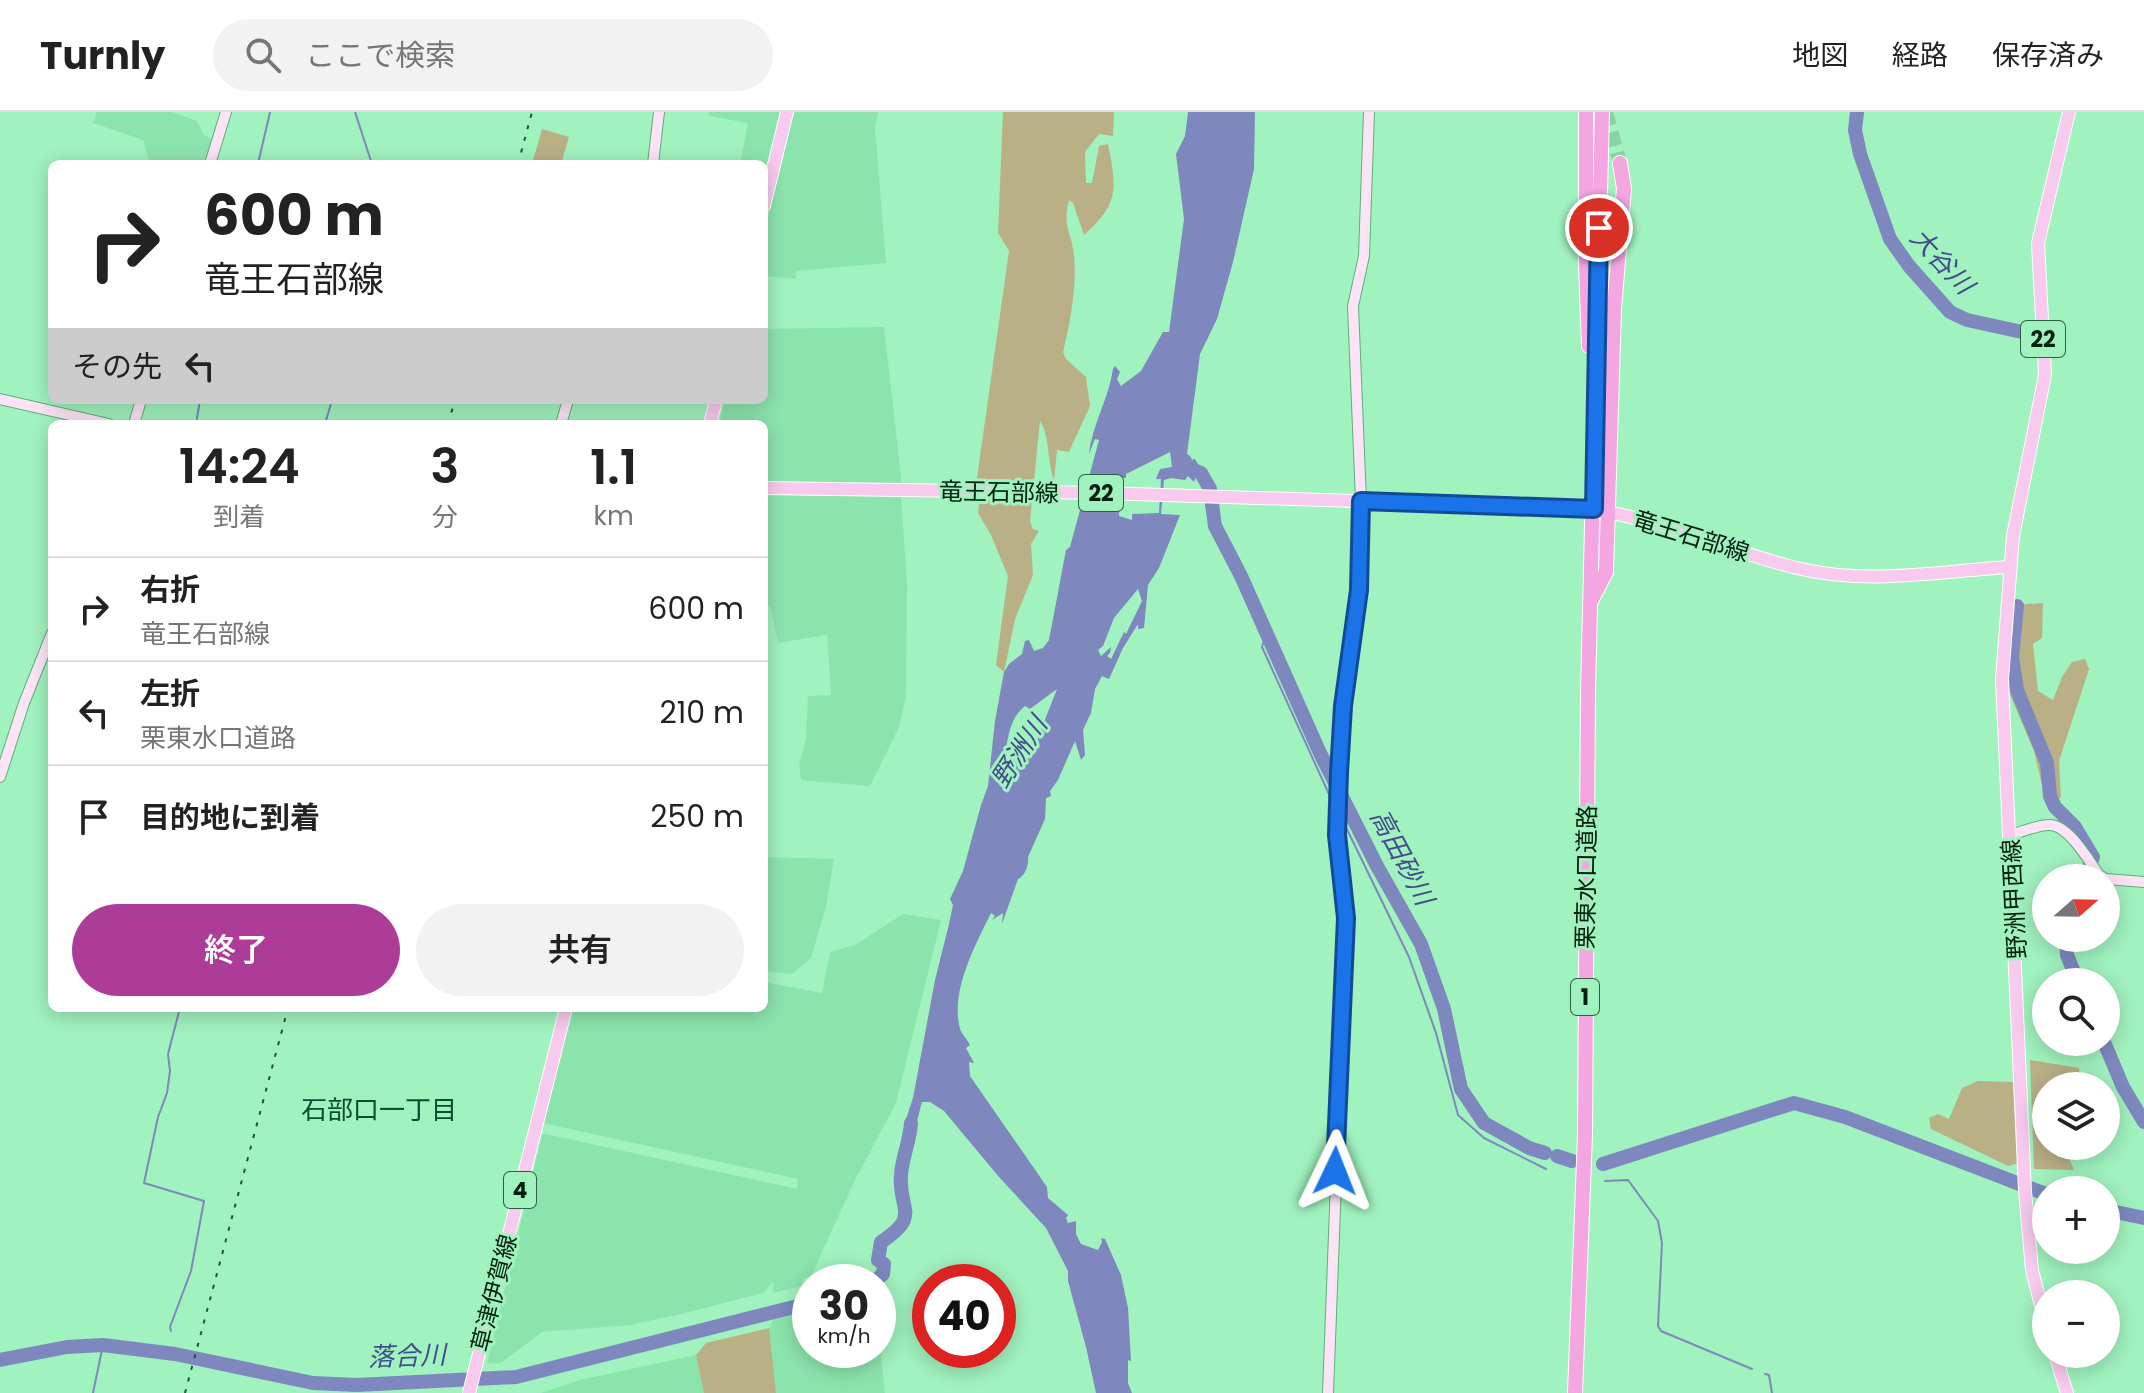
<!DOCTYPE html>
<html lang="ja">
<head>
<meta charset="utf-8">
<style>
  body { margin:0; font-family:Poppins,"Noto Sans JP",sans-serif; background:#f2f2f2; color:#222; height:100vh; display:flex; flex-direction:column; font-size:30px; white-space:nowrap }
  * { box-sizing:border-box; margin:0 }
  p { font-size:26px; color:#767676 }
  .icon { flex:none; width:44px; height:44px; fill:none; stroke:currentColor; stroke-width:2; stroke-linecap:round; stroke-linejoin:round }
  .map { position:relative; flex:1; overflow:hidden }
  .panel { position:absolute; left:48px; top:308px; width:720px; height:592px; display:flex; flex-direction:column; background:#fff; border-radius:12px; box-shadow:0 4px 20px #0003 }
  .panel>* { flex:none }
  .top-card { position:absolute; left:48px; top:48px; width:720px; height:244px; border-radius:12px; box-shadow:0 4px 20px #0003; background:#fff; color:#222; overflow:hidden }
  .needle { width:52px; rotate:70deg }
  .buttons { position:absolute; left:2032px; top:752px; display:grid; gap:16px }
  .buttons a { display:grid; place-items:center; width:88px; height:88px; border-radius:50%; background:#fff; box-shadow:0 4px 20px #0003; font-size:40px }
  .speed { position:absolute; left:792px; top:1152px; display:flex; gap:16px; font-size:40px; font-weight:700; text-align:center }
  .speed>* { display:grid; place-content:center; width:104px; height:104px; border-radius:50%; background:#fff; box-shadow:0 4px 20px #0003; line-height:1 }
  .speed small { font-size:20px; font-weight:400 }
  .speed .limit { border:12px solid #d22; background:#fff; color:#111 }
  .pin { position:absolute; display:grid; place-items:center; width:68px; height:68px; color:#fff; margin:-34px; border:4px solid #fff; border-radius:50%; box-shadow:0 2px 8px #0007 }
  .me { position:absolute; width:88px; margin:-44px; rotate:2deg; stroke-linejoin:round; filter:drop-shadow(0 0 6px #0008) }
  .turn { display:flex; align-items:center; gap:28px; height:168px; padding:0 24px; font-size:36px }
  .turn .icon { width:104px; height:104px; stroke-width:2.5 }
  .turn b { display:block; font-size:56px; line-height:68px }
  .then { display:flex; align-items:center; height:76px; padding:0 24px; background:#0003; gap:16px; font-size:30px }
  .eta { display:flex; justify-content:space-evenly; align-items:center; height:136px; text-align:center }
  .eta b { font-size:48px; font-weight:600; line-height:56px }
  .action { display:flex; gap:16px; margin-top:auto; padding:16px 24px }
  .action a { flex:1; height:92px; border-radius:48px; background:#ad3c98; color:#fff; font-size:32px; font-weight:600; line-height:92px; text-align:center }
  .action a+a { background:#f2f2f2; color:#222 }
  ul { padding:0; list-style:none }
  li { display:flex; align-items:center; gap:24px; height:104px; padding:0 24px; border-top:2px solid #e0e0e0 }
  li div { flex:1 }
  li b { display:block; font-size:30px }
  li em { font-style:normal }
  header { display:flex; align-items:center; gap:48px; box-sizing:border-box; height:112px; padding:0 40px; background:#fff; border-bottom:2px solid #e0e0e0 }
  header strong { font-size:38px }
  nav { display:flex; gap:44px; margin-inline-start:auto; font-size:28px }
  .search { width:560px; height:72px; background:#f2f2f2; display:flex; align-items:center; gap:20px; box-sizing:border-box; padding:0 28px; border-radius:44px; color:#767676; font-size:30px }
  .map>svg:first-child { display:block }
</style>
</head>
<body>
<header>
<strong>Turnly</strong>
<div class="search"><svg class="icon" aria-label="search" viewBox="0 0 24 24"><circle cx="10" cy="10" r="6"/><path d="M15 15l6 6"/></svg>ここで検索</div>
<nav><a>地図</a><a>経路</a><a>保存済み</a></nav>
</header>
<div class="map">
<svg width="2144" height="1281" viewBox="0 0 2144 1281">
  <rect width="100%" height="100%" fill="#a0f2be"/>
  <g fill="#8ce4ad">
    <polygon points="97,0 172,0 197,9 204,23 214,28 207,52 150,52 143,28 93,11"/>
    <polygon points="709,0 784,0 764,80 764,52 740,52 748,11 709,4"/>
    <polygon points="793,0 878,0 875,16 886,151 796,159 796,167 764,164 764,122"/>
    <polygon points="884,215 902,373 764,370 764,312 719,312 725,288 764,288 764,217"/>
    <polygon points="764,383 901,384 907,472 906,584 899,615 870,674 801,668 799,652 806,627 808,584 831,583 827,523 778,531 771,498 764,485"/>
    <polygon points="764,745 834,747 826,794 811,846 792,862 764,859"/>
    <polygon points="903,802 941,808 896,991 855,1068 812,1162 803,1167 801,1174 773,1181 774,1169 763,1181 681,1202 630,1213 542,1220 501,1251 487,1252 542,1023 546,1022 797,1077 798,1067 543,1011 572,896 764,896 764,870 822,881 830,840 855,833"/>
    <polygon points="810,1198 810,1238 878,1238 878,1218 885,1281 776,1281 768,1219 775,1204"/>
    <polygon points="696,1243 704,1281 541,1281 580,1268"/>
  </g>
  <g fill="#bab086">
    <path d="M1003,0H1114L1113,24L1099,22L1085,40L1086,71H1092L1099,34L1108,32C1117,77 1119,92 1084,123L1073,91L1069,88C1062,116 1072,120 1074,144C1077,176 1070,210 1063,240L1066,247L1086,265L1090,294L1069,340L1057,338L1054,368C1047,349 1050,324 1040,309L1030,409L1033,417L1039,419L1031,432L1033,463L1015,507L1004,560L996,553L1008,464L991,423L978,401L981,376L976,373L1009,139L998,121Z"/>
    <polygon points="542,17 569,25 561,52 532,52"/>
    <polygon points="2043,491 2042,526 2033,532 2038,579 2053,588 2062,565 2072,550 2085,547 2089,557 2059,649 2061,685 2047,694 2034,639 2008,578 2010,493"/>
    <polygon points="2030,948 2079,956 2080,974 2046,974 2046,1034 2064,1034 2074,1058 2034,1057"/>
    <polygon points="1978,969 2013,970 2018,1051 2008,1054 1931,1017 1929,1006 1938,1002 1949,1007 1962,976"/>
    <polygon points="769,1216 776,1281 704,1281 696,1243 706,1231"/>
  </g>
  <path fill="#7e88be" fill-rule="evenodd" d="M1188,0H1255L1254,57L1233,150L1217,207L1200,242L1187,342V349L1195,347L1199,354L1194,370L1188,364L1185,368L1171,366L1164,368L1161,402L1180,403L1159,456L1148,473L1144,516L1138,517V512L1123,536L1109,567L1102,564L1095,577L1091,601L1083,618L1085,643L1081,648L1075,629L1058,668L1050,679L1051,684L1046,686L1045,707L1028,745C1029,753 1025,764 1018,767L1002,812L1003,801L992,808L995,804L991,801C975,834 950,879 960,917C962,922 967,927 970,933L966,936L974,951L969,950L970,964L1047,1075L1048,1086L1068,1103L1066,1106L1068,1111L1076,1109V1122L1081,1132L1098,1138L1102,1130L1101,1126L1105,1127L1121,1163L1128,1196L1131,1249L1128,1248V1271L1132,1281H1096L1086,1235L1068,1169V1159L1046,1116L999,1065L944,999L930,990H922L911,1032L908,1016L904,1013L913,986L935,868L949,812L953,793L950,787L963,759L981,693L988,674L995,609L1004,560L1009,552L1022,542L1025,529L1029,528L1034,539L1043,536L1049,528L1066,438L1070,435L1099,328L1095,327L1089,342C1092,313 1109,286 1113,257L1115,254L1120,260L1117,267L1121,274L1141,259L1163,220H1169L1184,107L1176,42L1185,24ZM1170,340L1172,355L1160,357L1156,367H1161L1159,401L1132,402V408L1119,404L1120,366H1126V362ZM1138,477L1142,489L1126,522L1124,520L1111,547L1107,544L1110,541L1111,535L1101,544L1098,538L1103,534L1114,506ZM1057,577L1033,638L1016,645L1006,636C1009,620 1012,604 1025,594L1030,597Z"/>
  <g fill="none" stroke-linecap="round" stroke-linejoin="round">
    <g stroke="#7e88be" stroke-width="2">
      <polyline points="355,0 372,52"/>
      <polyline points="258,52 270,0"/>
      <polyline points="196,312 200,288"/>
      <polyline points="325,312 332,288"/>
      <polyline points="1267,520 1262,535 1333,691"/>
      <polyline points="1342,707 1409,845 1436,921 1458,1003 1484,1026 1546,1057"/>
      <polyline points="1605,1069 1628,1068 1658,1109 1662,1131 1658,1214 1661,1219 1752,1257"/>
      <polyline points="171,1219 170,1215 191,1159 204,1089 144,1071 158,1005 167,981 170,959 168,942 180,896"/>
      <polyline points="1765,1262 1769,1263 1772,1281"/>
      <polyline points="93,1281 103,1233"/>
    </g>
    <g stroke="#7e88be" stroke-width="14">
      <polyline points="1857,0 1855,18 1860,42 1890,127 1909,154 1950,200 1967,208 2040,224"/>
      <polyline points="1185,349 1186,355 1201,361 1210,377 1215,414 1241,464 1320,641 1377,754 1421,832 1444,897 1461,977 1484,1011 1529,1036 1545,1041"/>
      <polyline points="2017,494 2012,545 2017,578 2047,651 2050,684 2055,695 2075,715 2093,745 2085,766"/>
      <polyline points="2066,826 2067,843 2078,870"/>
      <polyline points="2104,930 2123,975 2144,1010"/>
      <polyline points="1557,1044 1572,1049"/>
      <polyline points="1603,1052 1794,991 1845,1005 2046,1082"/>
      <polyline points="2106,1098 2144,1106"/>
      <path d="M874,1170L883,1162L884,1152L878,1148L881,1130C922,1103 898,1098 901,1063C902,1046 910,1029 911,1011"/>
      <polyline points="0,1248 67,1235 103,1233 175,1242 313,1271 357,1273 516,1265 810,1191"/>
    </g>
    <polyline stroke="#88d2a3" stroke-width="14" stroke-dasharray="14 7" stroke-linecap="butt" points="1606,0 1620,51"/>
    <g stroke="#5eae7e" stroke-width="12">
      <g id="secondary">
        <polyline points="210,52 226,0"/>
        <polyline points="653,52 659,0"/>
        <polyline points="0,287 109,312"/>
        <polyline points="134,312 141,288"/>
        <polyline points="561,312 568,288"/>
        <polyline points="0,665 24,591 52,521"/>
        <path d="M2010,723C2022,720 2037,713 2049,713C2068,712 2089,749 2099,763L2104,766"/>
        <polyline points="2106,767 2144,770"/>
        <polyline points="1328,1281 1346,806 1337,723 1339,661 1343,594 1359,478 1361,389 1353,194 1364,144 1369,0"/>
      </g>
    </g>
    <g stroke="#fff" stroke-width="14">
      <g id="primary">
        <polyline points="764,94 787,0"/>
        <polyline points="710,312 716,288"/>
        <path d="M764,376L1102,381L1576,396C1654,402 1726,440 1801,457C1869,473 1942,459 2010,455"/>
        <polyline points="2046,1213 2032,1158 2025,1079 2002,567 2013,424 2045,263 2038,131 2069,0"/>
        <polyline points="2055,1242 2067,1281"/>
        <polyline points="469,1281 566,896"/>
      </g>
    </g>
    <g stroke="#fff" stroke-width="16">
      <g id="highway">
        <polyline points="1586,0 1586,152 1589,234"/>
        <polyline points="1591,489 1606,460 1614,197 1624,77 1620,51"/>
        <polyline points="1575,1281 1585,1023 1588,579 1602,0"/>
      </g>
    </g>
    <use href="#secondary" stroke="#fce4f6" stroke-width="10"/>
    <use href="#primary" stroke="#f8caed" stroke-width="12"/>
    <use href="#highway" stroke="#f4a6e1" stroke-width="14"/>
    <g stroke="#265137" stroke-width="2" stroke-dasharray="4 8" stroke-linecap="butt">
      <polyline points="518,52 532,0"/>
      <polyline points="448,312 455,288"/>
      <polyline points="185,1281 288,896"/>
    </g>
  </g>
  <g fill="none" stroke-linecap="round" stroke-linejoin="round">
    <g stroke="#114b97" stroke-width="20">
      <polyline id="route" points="1335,1059 1346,806 1337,723 1339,661 1343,594 1359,478 1361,389 1594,397 1599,116"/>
    </g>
    <use href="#route" stroke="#1a73e8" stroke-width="14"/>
  </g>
  <g text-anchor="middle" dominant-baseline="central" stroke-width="6" stroke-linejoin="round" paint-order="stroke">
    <g fill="#a0f2be" stroke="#305e42" stroke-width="2">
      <rect x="2021" y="209" width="44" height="36" rx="6"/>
      <rect x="1079" y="363" width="44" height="36" rx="6"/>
      <rect x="1571" y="867" width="28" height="36" rx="6"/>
      <rect x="504" y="1060" width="32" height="36" rx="6"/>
    </g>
    <g font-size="22" font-weight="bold" fill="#001f0d">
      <text x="2043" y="227">22</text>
      <text x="1101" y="381">22</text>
      <text x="1585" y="885">1</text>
      <text x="520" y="1078">4</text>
    </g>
    <g font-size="24" fill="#001f0d" stroke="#a0f2be">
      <text transform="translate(999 380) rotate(1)">竜王石部線</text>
      <text transform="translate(1691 424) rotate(17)">竜王石部線</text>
      <text transform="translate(1586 765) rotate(-89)">栗東水口道路</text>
      <text transform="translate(2014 787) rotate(-93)">野洲甲西線</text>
      <text transform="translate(494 1181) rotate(-76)">草津伊賀線</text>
    </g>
    <g font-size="26" font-style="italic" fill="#434b8f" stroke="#a0f2be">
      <text transform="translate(1942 149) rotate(47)">大谷川</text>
      <text transform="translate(1019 640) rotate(-57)">野洲川</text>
      <text transform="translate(1402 745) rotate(62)">高田砂川</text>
      <text transform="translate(407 1244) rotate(-2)">落合川</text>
    </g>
    <g font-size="26" fill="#094d2c" stroke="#a0f2be">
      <text x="379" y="998">石部口一丁目</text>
    </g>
  </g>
</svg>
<div class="buttons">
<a><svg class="needle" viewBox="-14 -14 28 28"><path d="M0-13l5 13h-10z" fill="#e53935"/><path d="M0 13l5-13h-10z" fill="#767676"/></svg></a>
<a><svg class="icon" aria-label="search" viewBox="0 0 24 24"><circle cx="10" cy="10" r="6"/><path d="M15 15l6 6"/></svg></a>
<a><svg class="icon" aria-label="layers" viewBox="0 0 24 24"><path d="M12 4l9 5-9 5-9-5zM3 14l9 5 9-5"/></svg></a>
<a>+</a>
<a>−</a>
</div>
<div class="speed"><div>30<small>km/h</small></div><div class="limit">40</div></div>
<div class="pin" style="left:1599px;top:116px;background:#d93025"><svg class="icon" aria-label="arrive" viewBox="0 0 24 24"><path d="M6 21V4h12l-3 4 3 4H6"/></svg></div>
<svg class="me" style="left:1335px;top:1059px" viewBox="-20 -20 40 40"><path d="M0-17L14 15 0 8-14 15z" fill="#1a73e8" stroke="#fff" stroke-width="4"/></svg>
<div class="top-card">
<div class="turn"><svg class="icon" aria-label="right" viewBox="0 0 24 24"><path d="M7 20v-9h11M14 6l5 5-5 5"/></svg><div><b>600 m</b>竜王石部線</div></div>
<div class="then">その先<svg class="icon" aria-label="left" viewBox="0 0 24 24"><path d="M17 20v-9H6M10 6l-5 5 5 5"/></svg></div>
</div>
<section class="panel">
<div class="eta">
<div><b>14:24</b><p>到着</p></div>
<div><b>3</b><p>分</p></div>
<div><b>1.1</b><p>km</p></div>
</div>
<ul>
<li><svg class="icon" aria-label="right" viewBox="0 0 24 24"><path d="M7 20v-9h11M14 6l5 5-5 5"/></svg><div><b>右折</b><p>竜王石部線</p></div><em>600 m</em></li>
<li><svg class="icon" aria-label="left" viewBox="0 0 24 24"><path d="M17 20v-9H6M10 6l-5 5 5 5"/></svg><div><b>左折</b><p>栗東水口道路</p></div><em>210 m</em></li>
<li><svg class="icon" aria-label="arrive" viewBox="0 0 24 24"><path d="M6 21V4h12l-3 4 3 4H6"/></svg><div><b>目的地に到着</b></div><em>250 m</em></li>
</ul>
<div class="action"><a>終了</a><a>共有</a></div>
</section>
</div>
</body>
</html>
